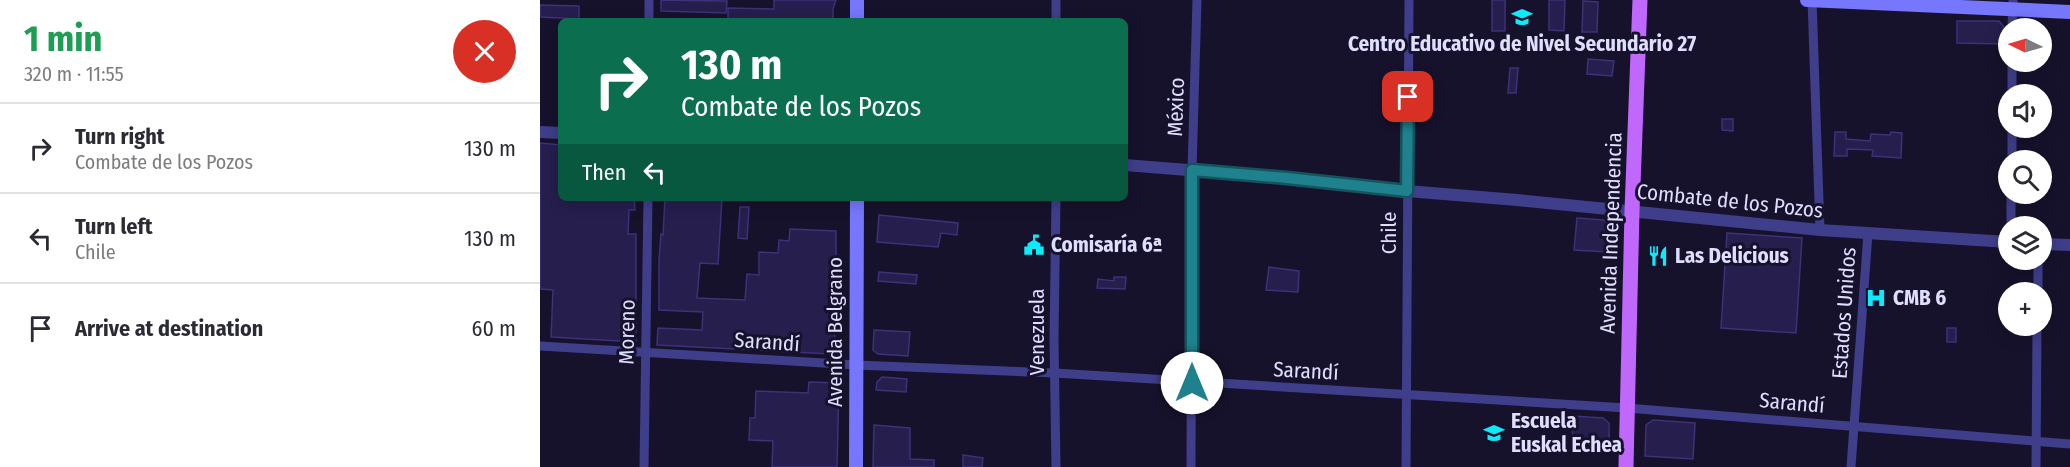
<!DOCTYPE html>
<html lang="en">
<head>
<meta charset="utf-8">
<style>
  body { margin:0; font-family:"Fira Sans Condensed",sans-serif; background:#f7f7f7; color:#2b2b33; height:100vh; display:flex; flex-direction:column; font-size:22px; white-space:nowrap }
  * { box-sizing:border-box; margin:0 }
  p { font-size:20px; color:#7c7c81 }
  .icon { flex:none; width:33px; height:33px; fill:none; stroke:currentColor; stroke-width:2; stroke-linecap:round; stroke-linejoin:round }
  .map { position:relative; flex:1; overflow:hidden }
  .details { display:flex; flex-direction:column; background:#fff; width:540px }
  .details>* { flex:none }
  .banner { position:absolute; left:18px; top:18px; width:570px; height:183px; border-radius:9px; box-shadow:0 3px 15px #0003; background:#0b6e4f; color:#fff; overflow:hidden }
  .needle { width:39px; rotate:275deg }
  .fabs { position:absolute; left:1458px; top:18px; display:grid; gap:12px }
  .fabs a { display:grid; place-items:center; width:54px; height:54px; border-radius:50%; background:#fff; box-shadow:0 3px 15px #0003; font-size:30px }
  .pin { position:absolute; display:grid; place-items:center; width:51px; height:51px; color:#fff; margin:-26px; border-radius:12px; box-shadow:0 3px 9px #0006 }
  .me { position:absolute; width:66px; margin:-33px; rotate:0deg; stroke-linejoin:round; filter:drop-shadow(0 0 4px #0008) }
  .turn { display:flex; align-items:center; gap:21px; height:126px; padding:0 24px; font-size:27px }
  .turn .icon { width:78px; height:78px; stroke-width:2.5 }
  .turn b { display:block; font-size:42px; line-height:51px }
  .then { display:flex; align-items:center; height:57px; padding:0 24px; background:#0003; gap:12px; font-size:22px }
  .round { display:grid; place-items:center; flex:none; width:63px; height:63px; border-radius:32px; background:#f7f7f7 }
  .summary { display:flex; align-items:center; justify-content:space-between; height:102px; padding:0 24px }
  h1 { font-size:36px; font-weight:700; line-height:45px; color:#1e9e55 }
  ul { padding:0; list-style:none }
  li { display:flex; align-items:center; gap:18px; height:90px; padding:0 24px; border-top:2px solid #e1e1e2 }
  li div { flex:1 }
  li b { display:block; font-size:22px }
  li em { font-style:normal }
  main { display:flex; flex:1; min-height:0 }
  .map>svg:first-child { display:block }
</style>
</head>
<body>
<main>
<section class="details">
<div class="summary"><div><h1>1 min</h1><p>320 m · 11:55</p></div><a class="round" style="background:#d93025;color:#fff"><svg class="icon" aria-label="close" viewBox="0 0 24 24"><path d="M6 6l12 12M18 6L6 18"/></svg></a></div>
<ul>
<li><svg class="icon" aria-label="right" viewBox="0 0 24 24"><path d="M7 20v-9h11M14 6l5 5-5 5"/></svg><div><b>Turn right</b><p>Combate de los Pozos</p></div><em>130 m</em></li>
<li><svg class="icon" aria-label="left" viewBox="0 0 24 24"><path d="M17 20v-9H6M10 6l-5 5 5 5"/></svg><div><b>Turn left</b><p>Chile</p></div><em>130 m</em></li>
<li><svg class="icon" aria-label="arrive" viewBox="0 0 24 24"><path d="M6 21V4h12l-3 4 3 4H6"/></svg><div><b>Arrive at destination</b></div><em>60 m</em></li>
</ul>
</section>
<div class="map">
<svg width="1530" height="467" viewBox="0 0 1530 467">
  <rect width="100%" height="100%" fill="#16122c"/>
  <g fill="#261e4d" stroke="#3d3178" stroke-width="1.5">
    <polygon points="121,0 187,1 186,13 121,11"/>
    <polygon points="234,0 296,0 293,9 293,21 188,21 188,8 234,9"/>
    <rect x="952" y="0" width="13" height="31"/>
    <polygon points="1009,0 1025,0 1024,31 1009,30"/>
    <polygon points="1043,1 1058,2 1057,32 1042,32"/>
    <polygon points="0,5 39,6 39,19 0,17"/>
    <polygon points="1417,21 1459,21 1464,27 1464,44 1417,43"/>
    <polygon points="1048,59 1074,61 1072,76 1047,74"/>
    <polygon points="970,68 978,68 976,93 968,93"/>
    <polygon points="1182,119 1193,119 1193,131 1182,130"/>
    <polygon points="1295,132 1306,132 1306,139 1330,141 1331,134 1350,135 1351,132 1362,133 1361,158 1332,156 1333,150 1307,149 1307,156 1294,156"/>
    <polygon points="0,143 21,145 21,198 94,198 95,210 89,210 88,234 96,234 96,342 11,337 13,290 0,289"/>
    <polygon points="125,198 182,198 178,264 160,263 157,298 205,300 207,274 219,275 219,252 238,253 239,240 249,241 250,229 296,231 296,266 294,279 295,350 292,354 117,345 118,328 162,330 163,312 119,310 119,260 121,234 123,235"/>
    <polygon points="200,207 209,207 207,239 198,238"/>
    <polygon points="339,215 418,223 417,235 401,233 398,247 337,242"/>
    <polygon points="1037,218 1064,220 1068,228 1067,252 1034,250"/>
    <polygon points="1187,233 1262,238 1256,333 1181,328"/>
    <polygon points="729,267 759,271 758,292 726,290"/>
    <polygon points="339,272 377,275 376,284 338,281"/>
    <polygon points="574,277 586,277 585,289 557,288 558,279 574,281"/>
    <rect x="1407" y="328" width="9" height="14"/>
    <polygon points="334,330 370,332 368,356 338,354 333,350"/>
    <polygon points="342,377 367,379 366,392 336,390 337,382"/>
    <polygon points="269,382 299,383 297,467 232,467 233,441 209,440 210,418 215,418 216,391 268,393"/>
    <polygon points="1033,416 1063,418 1069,423 1069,442 1032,439"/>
    <polygon points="1113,420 1155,423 1153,459 1105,456 1106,425"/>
    <polygon points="334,425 370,428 370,459 394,460 394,467 333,467"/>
    <polygon points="423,455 443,458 442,467 423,467"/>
  </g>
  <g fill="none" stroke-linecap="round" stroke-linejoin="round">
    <g stroke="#3f3e8a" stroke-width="9">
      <polyline points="109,0 109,21"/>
      <polyline points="516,0 516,21"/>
      <polyline points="1272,0 1280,230"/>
      <polyline points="1472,28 1473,0"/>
      <polyline points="1472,94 1472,62"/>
      <polyline points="1472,160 1472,128"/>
      <polyline points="1471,226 1471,194"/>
      <polyline points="1498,292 1498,260"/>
      <polyline points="0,346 316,365 515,373 1087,408 1530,444"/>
      <polyline points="104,467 108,198"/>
      <polyline points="516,467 514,339 516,198"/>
      <polyline points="651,467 652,170 657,0"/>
      <polyline points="866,467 869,0"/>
      <polyline points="1311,467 1328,233"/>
      <polyline points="1496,467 1497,326"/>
    </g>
    <g stroke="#3f3e8a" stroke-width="12">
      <polyline points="0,132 21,133"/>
      <polyline points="585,165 747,178 867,191 977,200 1280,230 1468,242"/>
      <polyline points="1502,244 1530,245"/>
    </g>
    <g stroke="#7677fd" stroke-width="14">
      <polyline points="317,0 317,21"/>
      <polyline points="1267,0 1530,12"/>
      <polyline points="316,467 317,198"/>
    </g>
    <polyline stroke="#c067fc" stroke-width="15" points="1086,467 1092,211 1100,0"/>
  </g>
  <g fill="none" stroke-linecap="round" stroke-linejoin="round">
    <g stroke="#14545c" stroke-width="15">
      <polyline id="route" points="652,383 652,170 747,178 867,191 868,97"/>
    </g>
    <use href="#route" stroke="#1e818d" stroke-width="10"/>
  </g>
  <defs>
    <g id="school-bare" transform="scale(1.62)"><path d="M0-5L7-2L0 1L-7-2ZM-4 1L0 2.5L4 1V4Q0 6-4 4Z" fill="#0debfb" stroke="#16122c" stroke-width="2.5" paint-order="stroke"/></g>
    <g id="civic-bare" transform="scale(1.62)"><path d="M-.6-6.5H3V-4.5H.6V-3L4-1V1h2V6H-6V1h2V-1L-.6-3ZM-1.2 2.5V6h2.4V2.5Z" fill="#0debfb" stroke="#16122c" stroke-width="2.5" paint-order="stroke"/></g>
    <g id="restaurant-bare" transform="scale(1.62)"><path d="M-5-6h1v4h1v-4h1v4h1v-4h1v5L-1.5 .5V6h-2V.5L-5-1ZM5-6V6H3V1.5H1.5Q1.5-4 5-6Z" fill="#0debfb" stroke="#16122c" stroke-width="2.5" paint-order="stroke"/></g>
    <g id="hospital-bare" transform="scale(1.62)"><path d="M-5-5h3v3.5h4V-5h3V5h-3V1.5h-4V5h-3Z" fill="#0debfb" stroke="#16122c" stroke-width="2.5" paint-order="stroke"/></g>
  </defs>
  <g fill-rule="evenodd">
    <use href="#school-bare" x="982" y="17"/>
    <use href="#civic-bare" x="494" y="245"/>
    <use href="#restaurant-bare" x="1118" y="256"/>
    <use href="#hospital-bare" x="1336" y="298"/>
    <use href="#school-bare" x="954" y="433"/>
  </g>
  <g text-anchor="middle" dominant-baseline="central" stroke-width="6" stroke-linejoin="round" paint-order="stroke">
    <g font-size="21" font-weight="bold" fill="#e0defe" stroke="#16122c" text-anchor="start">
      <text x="982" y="44" text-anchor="middle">Centro Educativo de Nivel Secundario 27</text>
      <text x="511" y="245">Comisaría 6ª</text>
      <text x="1135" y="256">Las Delicious</text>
      <text x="1353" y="298">CMB 6</text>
      <text x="971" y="421">Escuela<tspan x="971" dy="24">Euskal Echea</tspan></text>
    </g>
    <g font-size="21" fill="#e0defe" stroke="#16122c">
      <text transform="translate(636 107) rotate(-88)">México</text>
      <text transform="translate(1190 201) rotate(6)">Combate de los Pozos</text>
      <text transform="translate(849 233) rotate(-90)">Chile</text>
      <text transform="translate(1071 233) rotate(-88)">Avenida Independencia</text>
      <text transform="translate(1304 313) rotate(-86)">Estados Unidos</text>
      <text transform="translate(87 332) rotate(-89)">Moreno</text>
      <text transform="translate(295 332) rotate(-90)">Avenida Belgrano</text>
      <text transform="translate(497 332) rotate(-90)">Venezuela</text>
      <text transform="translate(227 342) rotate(4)">Sarandí</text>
      <text transform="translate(766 371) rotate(3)">Sarandí</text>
      <text transform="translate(1252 403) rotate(5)">Sarandí</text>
    </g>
  </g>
</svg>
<div class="fabs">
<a><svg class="needle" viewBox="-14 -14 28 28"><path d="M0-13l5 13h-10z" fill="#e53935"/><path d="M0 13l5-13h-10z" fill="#7c7c81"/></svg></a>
<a><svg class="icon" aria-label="sound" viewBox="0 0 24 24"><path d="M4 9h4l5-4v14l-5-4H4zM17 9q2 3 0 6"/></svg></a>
<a><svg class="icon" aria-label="search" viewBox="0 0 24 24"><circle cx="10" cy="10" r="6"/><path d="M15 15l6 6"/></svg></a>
<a><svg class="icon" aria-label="layers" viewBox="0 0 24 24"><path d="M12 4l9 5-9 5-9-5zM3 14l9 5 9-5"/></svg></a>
<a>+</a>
</div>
<div class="pin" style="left:868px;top:97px;background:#d93025"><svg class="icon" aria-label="arrive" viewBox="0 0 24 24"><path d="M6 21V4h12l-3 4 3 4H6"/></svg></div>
<svg class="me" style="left:652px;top:383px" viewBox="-20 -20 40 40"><circle r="19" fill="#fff"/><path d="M0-13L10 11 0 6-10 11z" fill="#1e818d"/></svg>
<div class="banner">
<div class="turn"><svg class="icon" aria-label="right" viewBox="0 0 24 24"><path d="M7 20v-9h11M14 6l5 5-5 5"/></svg><div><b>130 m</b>Combate de los Pozos</div></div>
<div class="then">Then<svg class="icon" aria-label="left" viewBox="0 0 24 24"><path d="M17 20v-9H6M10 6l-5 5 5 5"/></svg></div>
</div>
</div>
</main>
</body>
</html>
